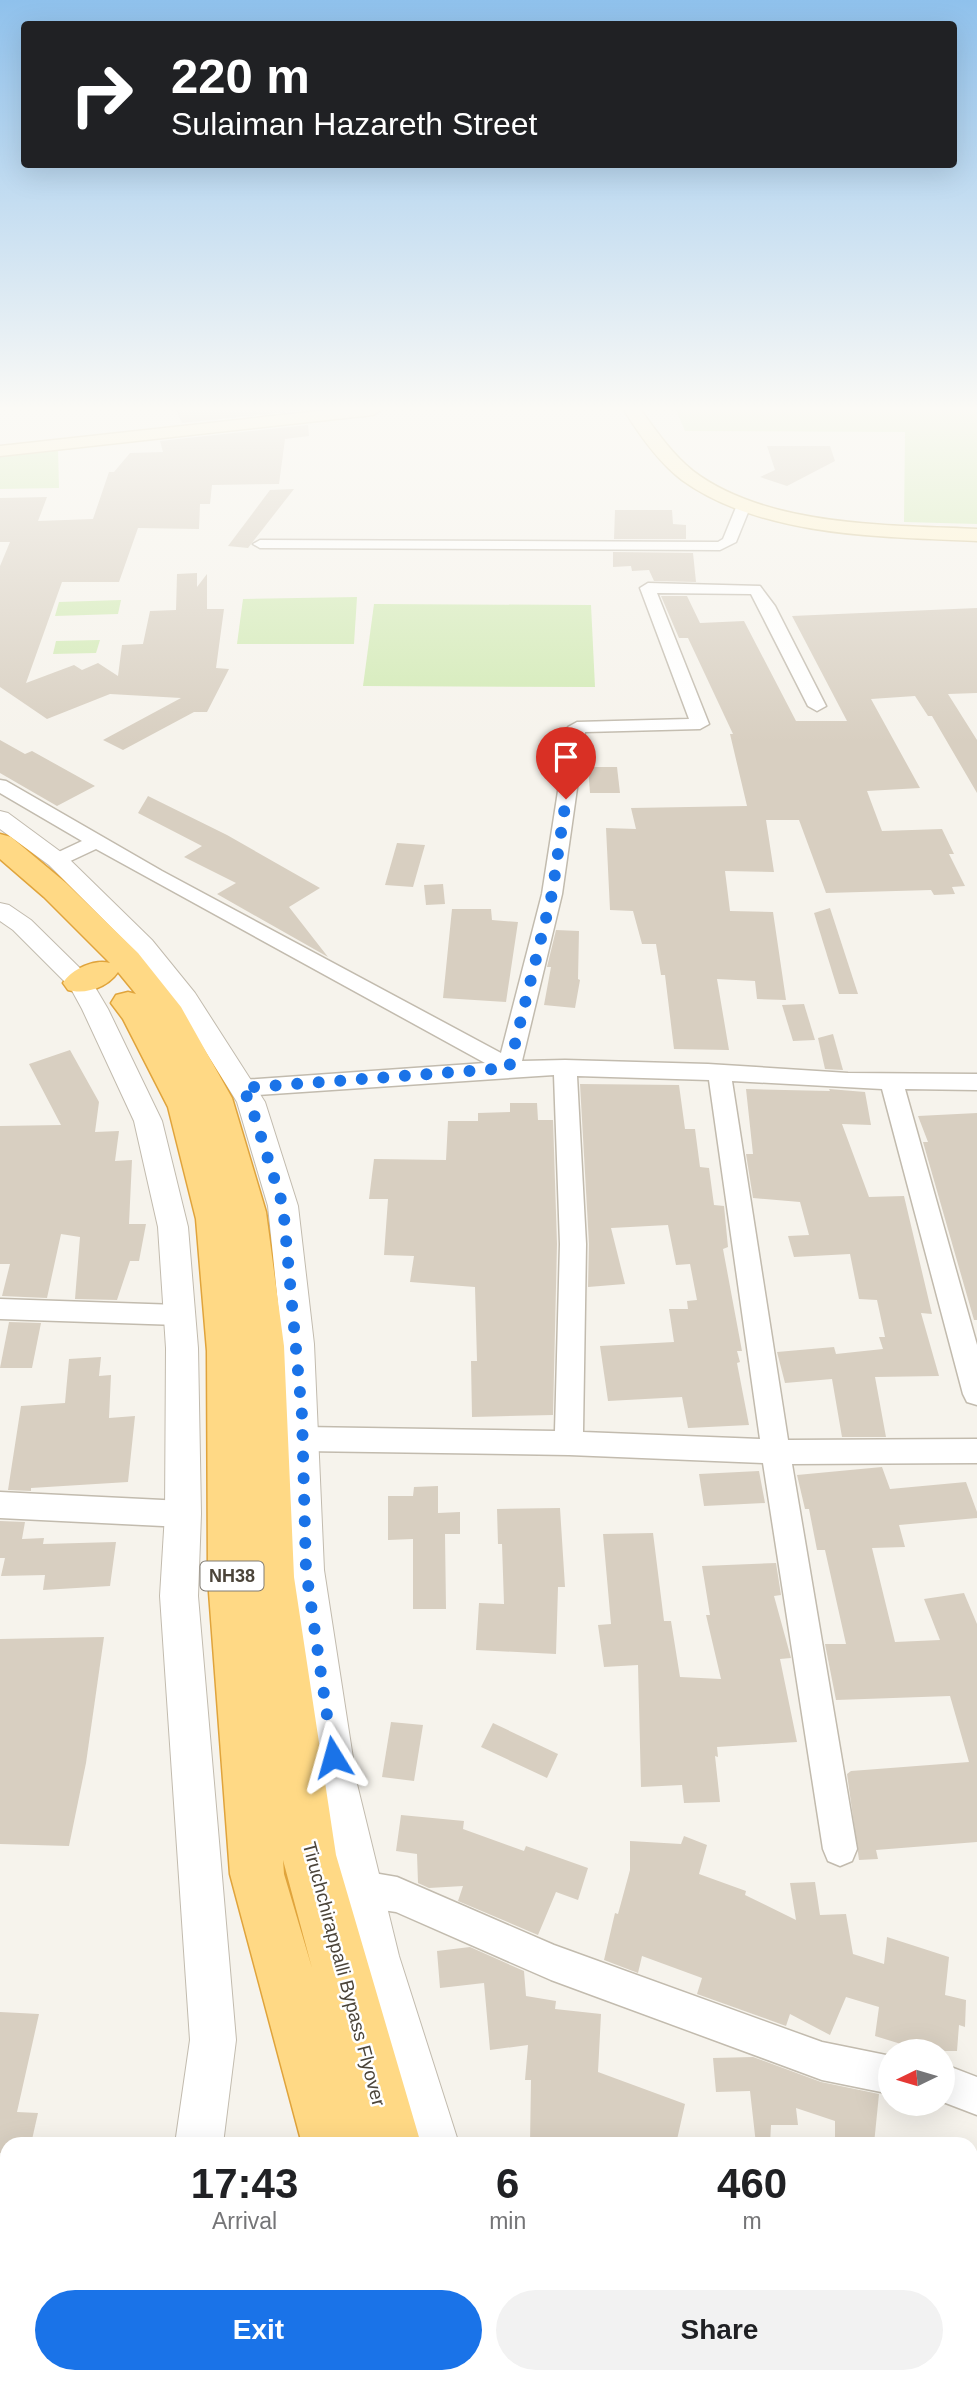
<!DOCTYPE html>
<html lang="en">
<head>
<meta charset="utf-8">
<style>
  body { margin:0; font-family:Arial,sans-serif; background:#f2f2f2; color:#202124; height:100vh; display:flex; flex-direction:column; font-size:26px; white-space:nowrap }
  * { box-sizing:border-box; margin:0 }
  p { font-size:23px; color:#757577 }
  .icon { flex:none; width:38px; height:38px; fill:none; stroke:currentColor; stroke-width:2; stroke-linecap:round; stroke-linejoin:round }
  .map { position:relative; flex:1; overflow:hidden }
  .sheet { position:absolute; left:0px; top:2137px; width:978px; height:247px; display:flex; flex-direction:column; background:#fff; border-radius:21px 21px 0 0; box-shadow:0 7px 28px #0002 }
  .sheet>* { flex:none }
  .banner { position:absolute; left:21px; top:21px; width:936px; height:147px; border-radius:7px; box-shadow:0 7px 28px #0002; background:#202124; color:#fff; overflow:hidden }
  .needle { width:46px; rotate:265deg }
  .fabs { position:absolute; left:878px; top:2039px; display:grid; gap:14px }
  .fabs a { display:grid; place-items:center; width:77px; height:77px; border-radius:50%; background:#fff; box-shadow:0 7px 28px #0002; font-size:35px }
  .pin { position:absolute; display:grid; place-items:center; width:60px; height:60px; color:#fff; margin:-72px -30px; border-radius:50% 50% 50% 0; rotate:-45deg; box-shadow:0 0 7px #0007 }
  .pin .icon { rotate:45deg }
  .me { position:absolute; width:77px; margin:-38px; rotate:352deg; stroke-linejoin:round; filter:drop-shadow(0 0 5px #0008) }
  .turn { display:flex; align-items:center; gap:24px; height:147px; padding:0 35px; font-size:32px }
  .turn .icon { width:91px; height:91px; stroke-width:2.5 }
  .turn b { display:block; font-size:49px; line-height:60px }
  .eta { display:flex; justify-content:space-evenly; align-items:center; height:119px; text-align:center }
  .eta b { font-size:42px; font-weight:700; line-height:49px }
  .button { display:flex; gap:14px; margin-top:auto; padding:14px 35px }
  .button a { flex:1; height:80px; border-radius:42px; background:#1a73e8; color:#fff; font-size:28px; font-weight:700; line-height:80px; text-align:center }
  .button a+a { background:#f2f2f2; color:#202124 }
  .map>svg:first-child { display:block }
</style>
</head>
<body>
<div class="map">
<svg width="977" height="2383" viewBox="0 0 977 2383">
  <rect width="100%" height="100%" fill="#f6f3ec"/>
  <g fill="#d2eab5">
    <polygon points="676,410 977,410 977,524 904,522 905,432 685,431"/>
    <polygon points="58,449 59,488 0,489 0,454"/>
    <polygon points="357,597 354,644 237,644 243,599"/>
    <polygon points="121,600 118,614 55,616 59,602"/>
    <polygon points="374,604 591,605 595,687 363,686"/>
    <polygon points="100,640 96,653 53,654 56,641"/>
  </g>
  <g fill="#d8cfc1">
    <polygon points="176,410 305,410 182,423"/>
    <polygon points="308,425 309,436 285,439 279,484 212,485 210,504 200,504 199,529 138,528 119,582 62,582 26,683 74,665 82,670 98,663 118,676 122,645 143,644 150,611 176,610 177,574 197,573 197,587 207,574 207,609 224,609 216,668 229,669 207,712 194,712 123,750 103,740 181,698 110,694 47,719 0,687 0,566 10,542 0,542 0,498 47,497 38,521 93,519 109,472 114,472 130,453 163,452 160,441"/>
    <polygon points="767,446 830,446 835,461 787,486 760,477 775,470"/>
    <polygon points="294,489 248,548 228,546 270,490"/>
    <polygon points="615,510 672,510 673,524 686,525 686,539 614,539"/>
    <polygon points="613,552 693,553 696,582 654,581 649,570 632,571 631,566 613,567"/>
    <polygon points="661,596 687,596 700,623 744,621 796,721 847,721 792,616 977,608 977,693 948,694 977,740 977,793 932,716 928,716 915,696 871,699 920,788 867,791 882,831 942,829 954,854 949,854 965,886 952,887 955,894 934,895 931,890 826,893 799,820 766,820 774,872 725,871 730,911 773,912 786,1000 757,999 755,981 717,979 729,1050 674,1049 665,975 661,975 656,944 642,944 633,911 610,910 606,828 636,829 631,808 747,806 730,734 733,734 688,638 679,638"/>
    <polygon points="0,740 25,754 32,751 95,786 57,806 0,773"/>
    <polygon points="588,767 617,767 620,793 590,793"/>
    <polygon points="148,796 227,835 320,888 289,907 328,957 217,894 236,883 184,857 202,846 138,813"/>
    <polygon points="397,843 425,845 413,887 385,885"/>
    <polygon points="443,884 445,904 426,905 424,885"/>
    <polygon points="830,908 858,994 839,994 814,913"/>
    <polygon points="452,909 491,909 492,920 518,922 506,1002 443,998"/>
    <polygon points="556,930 579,931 578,979 580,980 575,1008 544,1005 551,967 547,967"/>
    <polygon points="804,1004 815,1040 793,1041 782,1005"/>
    <polygon points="833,1034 843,1070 825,1069 818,1038"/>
    <polygon points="70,1050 99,1102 95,1132 119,1131 115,1161 132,1160 129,1224 146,1224 139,1261 130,1261 117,1300 75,1299 80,1237 61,1234 47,1298 2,1296 10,1264 0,1264 0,1126 61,1125 29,1064"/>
    <polygon points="580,1084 679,1085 685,1129 695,1129 700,1167 709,1168 714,1205 724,1206 728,1247 723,1249 742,1351 737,1351 740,1362 737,1363 749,1425 688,1428 682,1397 608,1401 600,1346 674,1342 669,1309 688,1309 687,1301 697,1300 690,1264 676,1265 668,1225 611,1228 625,1284 588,1287 589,1244"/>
    <polygon points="746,1089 830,1091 829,1089 865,1092 871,1125 842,1124 869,1197 904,1196 932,1314 921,1313 939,1376 875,1377 886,1437 842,1437 832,1379 785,1383 777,1352 834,1347 836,1354 883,1349 879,1337 885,1337 877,1300 859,1299 850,1254 794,1257 788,1236 809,1235 800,1202 753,1198 746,1154 753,1154"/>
    <polygon points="510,1103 537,1103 538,1120 553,1120 557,1244 553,1415 472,1417 471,1361 477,1361 475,1287 410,1282 414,1256 384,1255 388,1199 369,1199 374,1159 446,1160 448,1121 478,1121 478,1113 510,1112"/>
    <polygon points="977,1113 977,1320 974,1320 923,1142 928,1142 918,1116"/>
    <polygon points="9,1322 41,1323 32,1368 0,1368"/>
    <polygon points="101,1357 99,1376 111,1375 109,1418 135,1416 128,1482 31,1488 31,1491 8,1490 21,1406 65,1403 69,1359"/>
    <polygon points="882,1467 890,1489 966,1482 977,1512 977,1518 899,1525 905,1547 872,1548 895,1642 940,1640 924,1599 964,1593 977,1624 977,1842 876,1850 878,1859 859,1860 847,1774 851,1771 969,1762 950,1696 836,1700 825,1644 846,1644 825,1550 817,1550 809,1509 805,1509 797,1475"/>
    <polygon points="759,1471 765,1503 704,1506 699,1474"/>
    <polygon points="438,1486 438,1513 460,1512 460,1534 445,1534 446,1609 413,1609 413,1539 388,1540 388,1496 413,1496 414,1487"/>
    <polygon points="560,1508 565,1587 558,1587 556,1654 476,1650 479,1603 504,1604 502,1544 498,1544 497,1509"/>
    <polygon points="0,1521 25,1522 22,1539 44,1538 43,1544 116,1542 110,1586 43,1590 45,1575 1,1576 5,1558 0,1558"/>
    <polygon points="653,1533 664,1621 671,1621 680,1677 721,1679 706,1615 710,1615 702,1566 776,1563 781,1595 774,1596 791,1658 780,1659 797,1742 717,1747 718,1757 715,1756 720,1802 684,1803 682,1785 641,1787 638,1665 604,1667 598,1625 611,1624 603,1534"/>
    <polygon points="104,1637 86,1763 69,1846 0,1844 0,1639"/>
    <polygon points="391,1722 423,1725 414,1781 382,1777"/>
    <polygon points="493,1723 558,1754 547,1778 481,1747"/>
    <polygon points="401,1815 464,1821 463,1829 524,1851 526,1846 588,1868 578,1900 556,1892 538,1935 458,1901 463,1886 429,1888 418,1883 417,1854 396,1851"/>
    <polygon points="684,1836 707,1845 699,1874 746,1891 745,1895 796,1920 790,1883 815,1882 820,1915 846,1914 853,1954 884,1964 887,1937 949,1957 945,1995 966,2000 965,2027 959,2025 957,2051 913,2051 914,2048 875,2036 879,2007 846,1997 830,2035 790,2014 786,2026 697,1994 702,1978 642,1956 638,1973 604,1960 615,1913 618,1914 630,1870 630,1841 681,1844"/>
    <polygon points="470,1947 524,1971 526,1996 556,2001 555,2009 601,2014 598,2072 685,2104 676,2144 530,2144 531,2080 525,2080 528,2045 490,2050 484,1983 440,1988 437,1951"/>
    <polygon points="0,2012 39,2014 17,2112 38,2113 31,2144 7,2144 7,2154 0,2153"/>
    <polygon points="753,2057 821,2082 879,2094 874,2144 835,2144 835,2121 796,2108 798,2125 771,2125 770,2144 756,2144 750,2091 716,2092 713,2058"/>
  </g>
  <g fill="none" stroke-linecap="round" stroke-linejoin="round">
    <g stroke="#c2bbae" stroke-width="3">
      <g id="minor">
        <polygon points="744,501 751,505 736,542 720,550 260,548 253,544 260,540 718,542 723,539 737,505"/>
        <path d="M648,583L760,586L775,606L826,706L817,711L808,706L751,594L657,593L709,724L700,729L585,732L562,894L522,1061L565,1060L708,1064L848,1073L977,1074V1090L905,1089L977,1345V1405L967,1402L963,1394L882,1089L732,1081L788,1440L977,1439V1463L792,1464L857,1849L852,1861L840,1866L828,1861L823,1849L763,1463L569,1455L303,1451L293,1447L289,1439L293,1431L303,1427L555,1431L560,1244L554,1075L242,1096L234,1093L231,1088L234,1083L242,1080L485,1063L96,849L64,864H50L47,860L50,856L82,841L0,793V780L6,781L162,871L501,1053L542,894L568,727L577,722L689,719L640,588ZM577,1076L709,1080L760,1439L583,1432L586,1244Z"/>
        <polygon points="0,1299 178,1305 187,1308 191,1315 187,1322 178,1325 0,1319"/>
        <polygon points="0,1492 183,1501 193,1505 198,1514 193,1523 183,1527 0,1518"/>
        <polygon points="362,1871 397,1877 554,1945 822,2042 891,2056 891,2094 822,2080 551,1980 396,1912 362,1907 350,1901 344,1889 350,1877"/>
        <polygon points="943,2064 977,2077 977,2115 943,2102"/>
        <polygon points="971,2194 977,2196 977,2236 971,2234"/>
        <polygon points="7,2249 7,2291 0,2292 0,2250"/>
        <polygon points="708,2376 754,2376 751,2383 706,2383"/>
      </g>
    </g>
    <g stroke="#c2bbae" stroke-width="2">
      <g id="tertiary">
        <polygon points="0,811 8,813 65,855 152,940 195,993 265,1102 298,1206 314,1344 324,1570 357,1784 399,1956 459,2144 411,2144 355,1956 317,1784 288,1570 282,1344 268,1206 237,1102 176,1004 134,950 49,865 0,829"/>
        <polygon points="0,903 9,905 31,920 89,977 108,1009 162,1121 188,1227 198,1348 201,1514 198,1596 236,2040 223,2144 175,2144 190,2040 160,1596 165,1514 166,1348 158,1227 134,1121 82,1009 70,987 13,930 0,921"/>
        <polygon points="143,2376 195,2376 194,2383 142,2383"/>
        <rect x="211" y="2376" width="52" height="7"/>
        <polygon points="507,2376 559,2376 562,2383 510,2383"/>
      </g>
    </g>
    <g stroke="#d6c79b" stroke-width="3">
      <g id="secondary">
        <polygon points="328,410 381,410 373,415 0,456 0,446"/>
        <path d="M624,410H641C656,431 672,454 693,471C767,527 887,525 977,529V541C883,537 761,537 682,480C658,462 639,434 624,410Z"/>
      </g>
    </g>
    <g stroke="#e0a43c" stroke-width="3">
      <g id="trunk">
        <path d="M0,834L11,837L66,883L138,953L181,1007L232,1098L266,1212L284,1346L294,1577L336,1855L421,2144H302L230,1874L208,1579L207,1351L196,1219L168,1107L123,1019L111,1003L116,995L128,992L136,994L118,972C108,987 86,995 68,990L63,983C72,969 94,959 110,963L44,897L0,859ZM283,1860L312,1968L284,1874Z"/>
        <polygon points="377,2376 507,2376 510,2383 378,2383"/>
      </g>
    </g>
    <use href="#minor" fill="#fff" fill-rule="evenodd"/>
    <use href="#tertiary" fill="#fff" fill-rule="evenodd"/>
    <use href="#secondary" fill="#fff3cd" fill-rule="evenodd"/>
    <use href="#trunk" fill="#ffd985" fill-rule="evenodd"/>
  </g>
  <linearGradient id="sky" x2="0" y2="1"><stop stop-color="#8fc1ec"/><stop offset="0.55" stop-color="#fbfaf6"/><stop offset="1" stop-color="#fbfaf6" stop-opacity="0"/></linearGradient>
  <rect width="977" height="743" fill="url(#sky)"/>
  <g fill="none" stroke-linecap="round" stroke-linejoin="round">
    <polyline stroke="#1a73e8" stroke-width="12" stroke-dasharray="0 21.6" points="333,1757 306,1570 302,1415 283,1206 250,1102 242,1088 509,1068 552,894 566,799"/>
  </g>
  <g text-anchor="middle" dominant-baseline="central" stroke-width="5" stroke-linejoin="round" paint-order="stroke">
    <rect fill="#fff" stroke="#817c74" stroke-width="2" x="200.5" y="1561.5" width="63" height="29" rx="5"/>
    <g font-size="18" font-weight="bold" fill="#4b4439">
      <text x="232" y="1576">NH38</text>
    </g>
    <g font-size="19" fill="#4b4439" stroke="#fff">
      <text transform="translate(344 1974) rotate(75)">Tiruchchirappalli Bypass Flyover</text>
    </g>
  </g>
</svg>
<div class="fabs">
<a><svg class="needle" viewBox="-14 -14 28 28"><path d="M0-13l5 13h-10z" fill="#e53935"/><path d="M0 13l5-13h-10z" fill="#757577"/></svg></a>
</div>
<div class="pin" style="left:566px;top:799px;background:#d93025"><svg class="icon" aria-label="arrive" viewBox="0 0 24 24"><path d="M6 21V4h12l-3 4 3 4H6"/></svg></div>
<svg class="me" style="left:333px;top:1757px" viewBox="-20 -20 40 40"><path d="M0-17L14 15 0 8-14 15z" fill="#1a73e8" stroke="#fff" stroke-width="4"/></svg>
<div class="banner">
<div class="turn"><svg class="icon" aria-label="right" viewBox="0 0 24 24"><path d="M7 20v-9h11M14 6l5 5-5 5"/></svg><div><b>220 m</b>Sulaiman Hazareth Street</div></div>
</div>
<section class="sheet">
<div class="eta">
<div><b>17:43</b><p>Arrival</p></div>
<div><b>6</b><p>min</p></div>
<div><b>460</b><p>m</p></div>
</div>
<div class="button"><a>Exit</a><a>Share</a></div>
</section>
</div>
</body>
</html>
